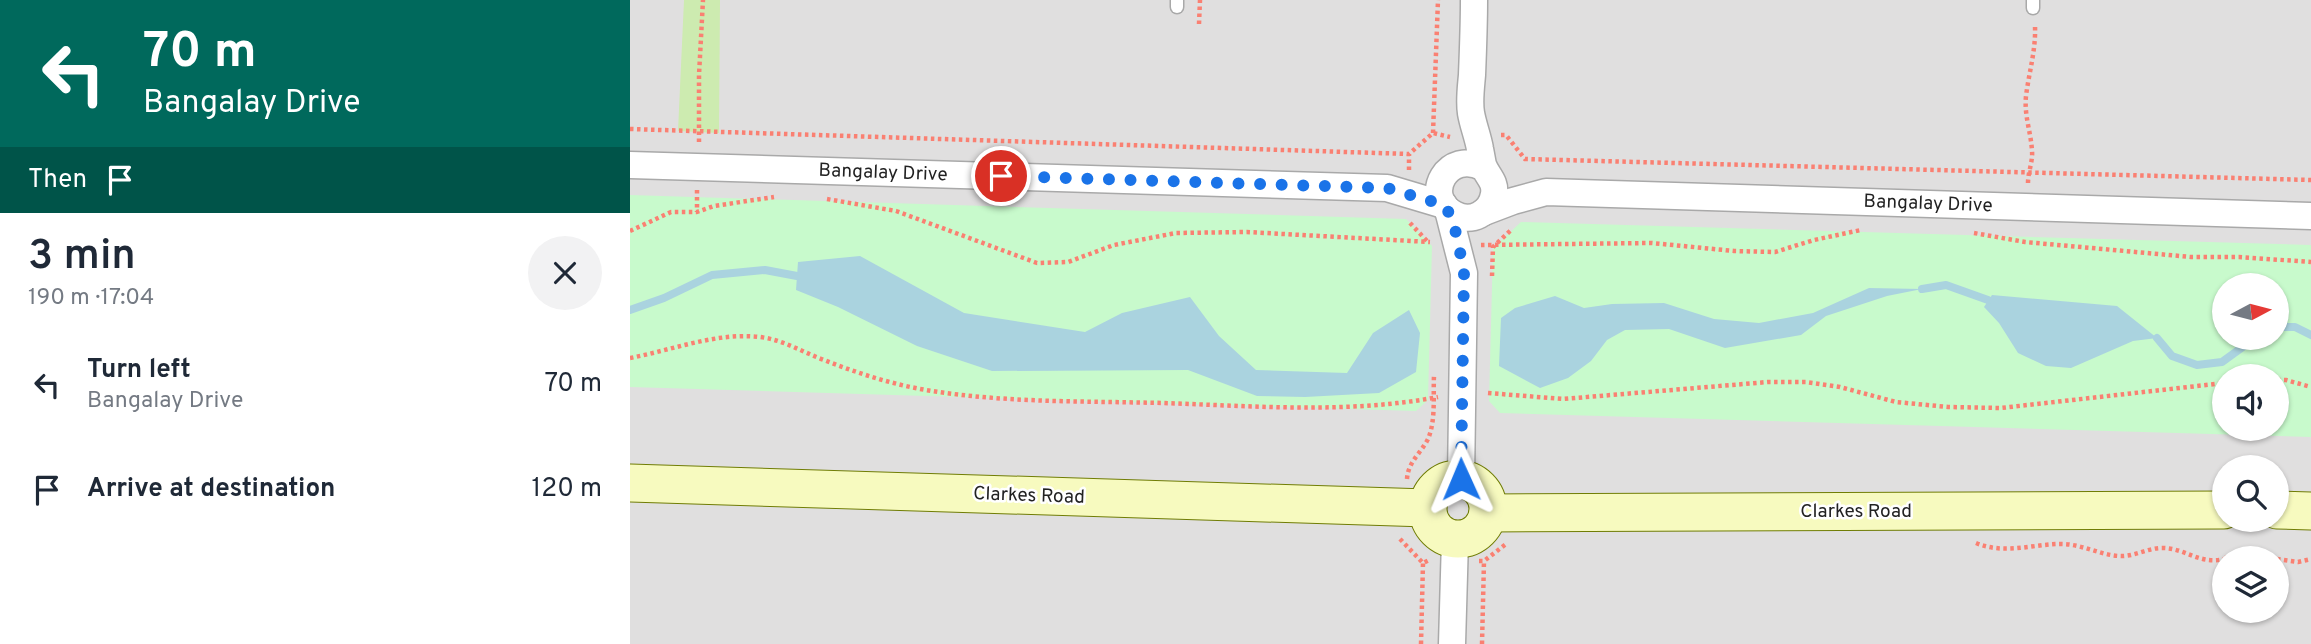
<!DOCTYPE html>
<html lang="en">
<head>
<meta charset="utf-8">
<style>
  body { margin:0; font-family:Overpass,sans-serif; background:#f2f2f3; color:#1f2937; height:100vh; display:flex; flex-direction:column; font-size:26px; white-space:nowrap }
  * { box-sizing:border-box; margin:0 }
  p { font-size:23px; color:#747a83 }
  .icon { flex:none; width:38px; height:38px; fill:none; stroke:currentColor; stroke-width:2; stroke-linecap:round; stroke-linejoin:round }
  .map { position:relative; flex:1; overflow:hidden }
  .side { display:flex; flex-direction:column; background:#fff; width:630px }
  .side>* { flex:none }
  .banner { background:#00695c; color:#fff; overflow:hidden }
  .needle { width:46px; rotate:83deg }
  .buttons { position:absolute; left:1582px; top:273px; display:grid; gap:14px }
  .buttons a { display:grid; place-items:center; width:77px; height:77px; border-radius:50%; background:#fff; box-shadow:0 2px 5px #0004; font-size:35px }
  .pin { position:absolute; display:grid; place-items:center; width:60px; height:60px; color:#fff; margin:-30px; border:4px solid #fff; border-radius:50%; box-shadow:0 2px 7px #0007 }
  .me { position:absolute; width:77px; margin:-38px; rotate:359deg; stroke-linejoin:round; filter:drop-shadow(0 0 5px #0008) }
  .turn { display:flex; align-items:center; gap:24px; height:147px; padding:0 28px; font-size:32px }
  .turn .icon { width:91px; height:91px; stroke-width:2.5 }
  .turn b { display:block; font-size:49px; line-height:60px }
  .then { display:flex; align-items:center; height:66px; padding:0 28px; background:#0003; gap:14px; font-size:26px }
  .round { display:grid; place-items:center; flex:none; width:74px; height:74px; border-radius:37px; background:#f2f2f3 }
  .summary { display:flex; align-items:center; justify-content:space-between; height:119px; padding:0 28px }
  h1 { font-size:42px; font-weight:600; line-height:52px }
  ul { padding:0; list-style:none }
  li { display:flex; align-items:center; gap:21px; height:105px; padding:0 28px }
  li div { flex:1 }
  li b { display:block; font-size:26px }
  li em { font-style:normal }
  main { display:flex; flex:1; min-height:0 }
  .map>svg:first-child { display:block }
</style>
</head>
<body>
<main>
<section class="side">
<div class="banner">
<div class="turn"><svg class="icon" aria-label="left" viewBox="0 0 24 24"><path d="M17 20v-9H6M10 6l-5 5 5 5"/></svg><div><b>70 m</b>Bangalay Drive</div></div>
<div class="then">Then<svg class="icon" aria-label="arrive" viewBox="0 0 24 24"><path d="M6 21V4h12l-3 4 3 4H6"/></svg></div>
</div>
<div class="summary"><div><h1>3 min</h1><p>190 m · 17:04</p></div><a class="round"><svg class="icon" aria-label="close" viewBox="0 0 24 24"><path d="M6 6l12 12M18 6L6 18"/></svg></a></div>
<ul>
<li><svg class="icon" aria-label="left" viewBox="0 0 24 24"><path d="M17 20v-9H6M10 6l-5 5 5 5"/></svg><div><b>Turn left</b><p>Bangalay Drive</p></div><em>70 m</em></li>
<li><svg class="icon" aria-label="arrive" viewBox="0 0 24 24"><path d="M6 21V4h12l-3 4 3 4H6"/></svg><div><b>Arrive at destination</b></div><em>120 m</em></li>
</ul>
</section>
<div class="map">
<svg width="1681" height="644" viewBox="0 0 1681 644">
  <rect width="100%" height="100%" fill="#f2efe9"/>
  <path fill="#e0dfdf" fill-rule="evenodd" d="M0,0H1681V644H0ZM1594,285H1647V338H1594ZM1594,376H1647V429H1594ZM1594,467H1647V520H1594ZM1594,558H1647V611H1594Z"/>
  <polygon fill="#cdebb0" points="54,0 90,0 89,133 48,131"/>
  <g fill="#c8facc" fill-rule="evenodd">
    <polygon points="0,195 776,219 802,246 798,400 786,411 0,387"/>
    <path d="M891,222L1681,245V437L870,413L859,401L863,248ZM1594,285H1647V338H1594ZM1594,376H1647V429H1594Z"/>
  </g>
  <g fill="#aad3df">
    <polygon points="230,256 334,313 455,332 492,313 560,297 589,336 626,370 717,373 743,333 779,310 790,333 786,372 749,393 675,397 627,396 558,370 362,371 287,346 208,307 166,290 168,262"/>
    <polygon points="1239,288 1292,289 1257,296 1196,316 1171,335 1095,348 1039,329 995,330 977,340 961,361 938,378 910,388 869,366 871,318 885,308 925,296 954,308 982,304 1034,303 1084,319 1129,323 1183,313"/>
    <polygon points="1362,295 1487,306 1527,338 1503,341 1441,368 1416,366 1388,353 1369,323 1354,307"/>
  </g>
  <g fill="none" stroke-linecap="round" stroke-linejoin="round">
    <g stroke="#aad3df" stroke-width="8">
      <polyline points="1292,289 1316,285 1358,300"/>
      <polyline points="0,310 34,298 82,275 135,270 167,276"/>
      <polyline points="1647,327 1665,327 1681,335"/>
      <polyline points="1527,338 1542,356 1567,365 1592,362 1625,338"/>
    </g>
    <g stroke="#a9a9a9" stroke-width="15">
      <g id="lane">
        <polyline points="547,7 547,0"/>
        <polyline points="1403,8 1403,0"/>
      </g>
    </g>
    <g stroke="#a9a9a9" stroke-width="29">
      <g id="street">
        <path d="M844,0C844,25 843,50 842,75C841,87 839,101 841,113C843,125 848,137 850,149C851,154 852,160 853,165C857,176 866,181 864,194C861,213 841,224 824,214C791,196 818,148 854,168"/>
        <polyline points="0,165 757,188 814,205"/>
        <polyline points="818,210 834,273 831,479"/>
        <polyline points="854,212 883,201 916,192 1681,216"/>
        <polyline points="822,644 825,540"/>
      </g>
    </g>
    <g stroke="#707d05" stroke-width="39">
      <g id="secondary">
        <circle cx="828" cy="509" r="30"/>
        <polyline points="0,483 797,508"/>
        <polyline points="1647,510 1681,511"/>
        <polyline points="858,513 1594,510"/>
      </g>
    </g>
    <g stroke="#fa8072" stroke-width="4.5" stroke-dasharray="3.5 3.5" stroke-linecap="butt">
      <polyline points="569,24 570,0"/>
      <polyline points="0,129 779,154 803,133 820,137"/>
      <polyline points="803,133 808,0"/>
      <polyline points="871,135 876,135 895,159 1681,180"/>
      <polyline points="69,142 69,75 73,0"/>
      <polyline points="779,170 779,154"/>
      <path d="M1398,183C1398,172 1403,161 1402,151C1401,132 1394,116 1396,96C1399,72 1406,50 1405,26"/>
      <polyline points="67,190 67,212"/>
      <polyline points="197,199 266,211 407,263 438,262 484,245 546,233 617,232 800,242"/>
      <polyline points="780,223 798,242"/>
      <polyline points="0,231 41,212 67,212 84,206 144,197"/>
      <polyline points="1344,233 1395,242 1561,257 1609,257 1681,262"/>
      <polyline points="851,245 1022,243 1104,251 1145,252 1184,240 1231,230"/>
      <polyline points="862,276 863,247 881,230"/>
      <path d="M0,358C43,350 86,332 130,337C154,340 172,352 194,360C227,373 261,384 296,390C374,403 455,401 533,403C625,406 718,414 808,397"/>
      <polyline points="1647,380 1656,380 1681,387"/>
      <polyline points="858,393 933,399 1138,382 1176,382 1210,387 1266,402 1318,407 1371,408 1594,383"/>
      <path d="M777,479C778,462 791,453 798,439C806,420 803,396 804,376"/>
      <polyline points="770,539 793,563 799,560"/>
      <path d="M1346,543C1375,555 1402,544 1431,544C1452,544 1470,555 1489,556C1504,557 1517,548 1532,548C1556,548 1569,565 1594,559"/>
      <path d="M1595,558C1616,553 1622,550 1642,558"/>
      <polyline points="1647,559 1668,562 1681,559"/>
      <polyline points="849,561 854,561 876,544"/>
      <polyline points="791,644 793,563"/>
      <polyline points="852,644 854,561"/>
    </g>
    <use href="#lane" stroke="#fff" stroke-width="12"/>
    <use href="#street" stroke="#fff" stroke-width="26"/>
    <use href="#secondary" stroke="#f7fabf" stroke-width="37"/>
  </g>
  <g fill="none" stroke-linecap="round" stroke-linejoin="round">
    <path stroke="#1a73e8" stroke-width="12" stroke-dasharray="0 21.6" d="M371,176L757,188L814,205C826,220 830,254 834,273L831,479"/>
  </g>
  <g text-anchor="middle" dominant-baseline="central" stroke-width="5" stroke-linejoin="round" paint-order="stroke">
    <g font-size="19" fill="#222" stroke="#fff">
      <text transform="translate(253 173) rotate(2)">Bangalay Drive</text>
      <text transform="translate(1298 204) rotate(2)">Bangalay Drive</text>
      <text transform="translate(399 496) rotate(2)">Clarkes Road</text>
      <text x="1226" y="512">Clarkes Road</text>
    </g>
  </g>
</svg>
<div class="buttons">
<a><svg class="needle" viewBox="-14 -14 28 28"><path d="M0-13l5 13h-10z" fill="#e53935"/><path d="M0 13l5-13h-10z" fill="#747a83"/></svg></a>
<a><svg class="icon" aria-label="sound" viewBox="0 0 24 24"><path d="M4 9h4l5-4v14l-5-4H4zM17 9q2 3 0 6"/></svg></a>
<a><svg class="icon" aria-label="search" viewBox="0 0 24 24"><circle cx="10" cy="10" r="6"/><path d="M15 15l6 6"/></svg></a>
<a><svg class="icon" aria-label="layers" viewBox="0 0 24 24"><path d="M12 4l9 5-9 5-9-5zM3 14l9 5 9-5"/></svg></a>
</div>
<div class="pin" style="left:371px;top:176px;background:#d93025"><svg class="icon" aria-label="arrive" viewBox="0 0 24 24"><path d="M6 21V4h12l-3 4 3 4H6"/></svg></div>
<svg class="me" style="left:831px;top:479px" viewBox="-20 -20 40 40"><path d="M0-17L14 15 0 8-14 15z" fill="#1a73e8" stroke="#fff" stroke-width="4"/></svg>
</div>
</main>
</body>
</html>
